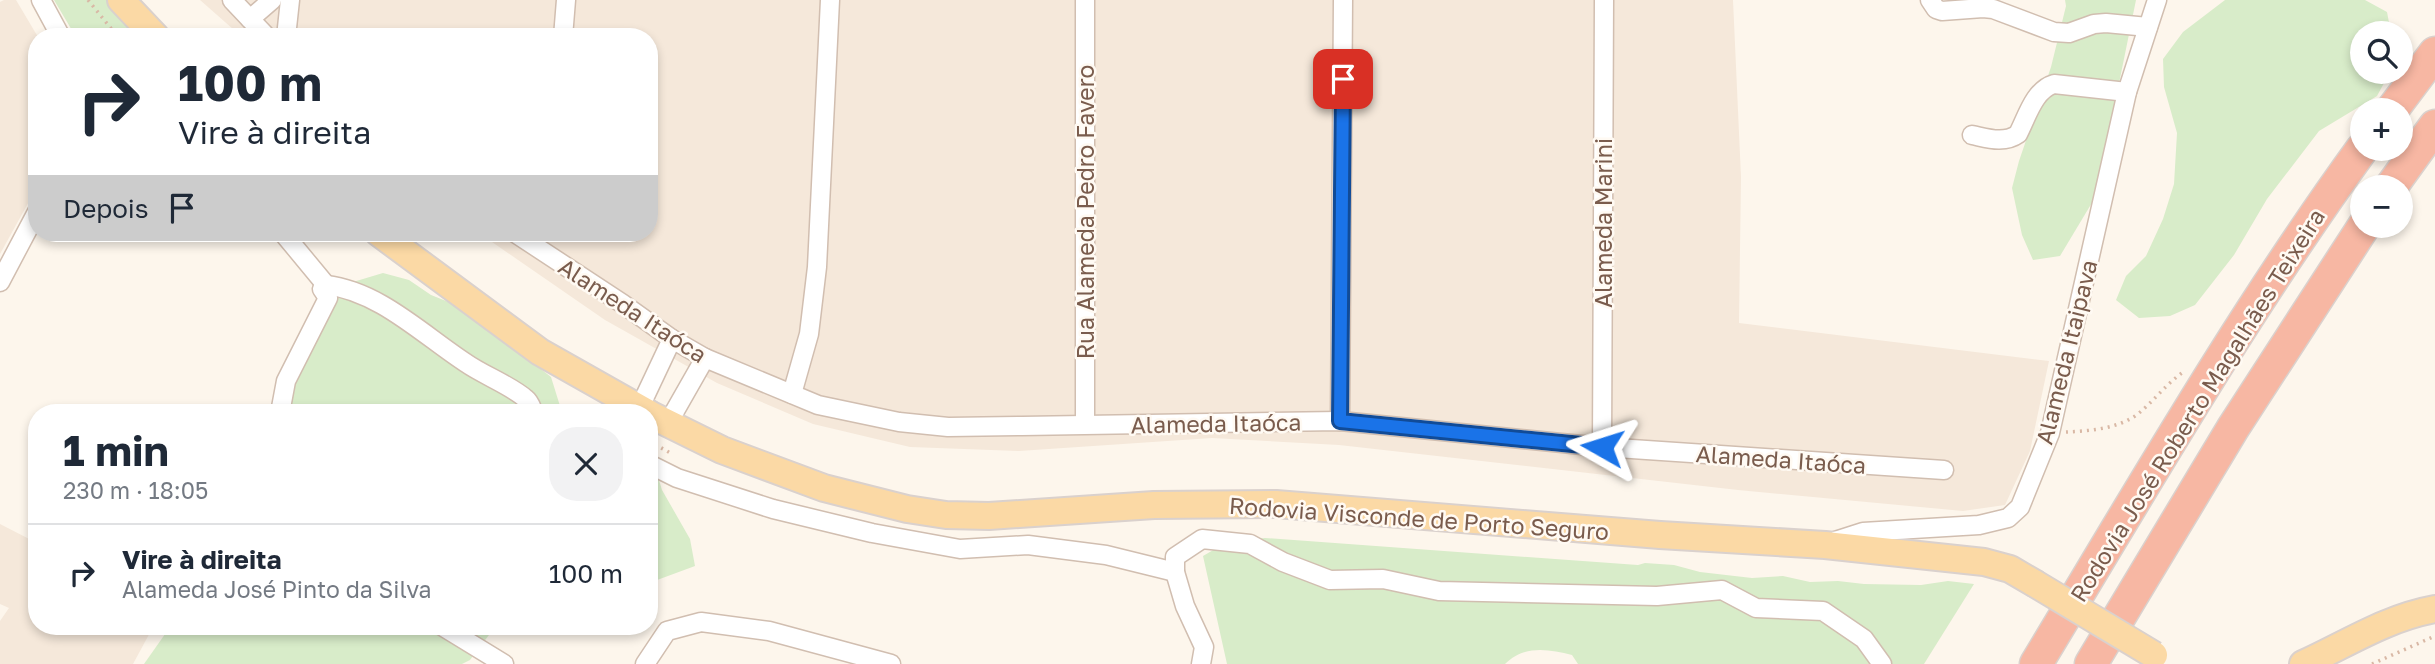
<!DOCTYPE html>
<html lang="pt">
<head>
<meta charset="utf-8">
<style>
  body { margin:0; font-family:"Golos Text",sans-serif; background:#f2f2f3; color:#1f2937; height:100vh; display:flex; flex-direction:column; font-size:26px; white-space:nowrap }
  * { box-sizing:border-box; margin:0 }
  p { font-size:23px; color:#747a83 }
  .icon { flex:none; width:38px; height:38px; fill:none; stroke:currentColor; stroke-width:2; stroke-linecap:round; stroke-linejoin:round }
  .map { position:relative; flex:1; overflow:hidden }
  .panel { position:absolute; left:28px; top:404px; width:630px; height:231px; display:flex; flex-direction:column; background:#fff; border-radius:28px; box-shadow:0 4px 10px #0003 }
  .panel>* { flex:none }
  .banner { position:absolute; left:28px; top:28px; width:630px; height:214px; border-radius:28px; box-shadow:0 4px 10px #0003; background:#fff; color:#1f2937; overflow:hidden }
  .controls { position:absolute; left:2350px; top:21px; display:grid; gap:14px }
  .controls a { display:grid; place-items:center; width:63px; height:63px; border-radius:50%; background:#fff; box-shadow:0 4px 10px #0003; font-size:35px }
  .pin { position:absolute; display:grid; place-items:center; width:60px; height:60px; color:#fff; margin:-30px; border-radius:14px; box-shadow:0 4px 10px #0006 }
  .me { position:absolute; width:77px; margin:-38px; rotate:276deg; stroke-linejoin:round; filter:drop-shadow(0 0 5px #0008) }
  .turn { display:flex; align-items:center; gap:24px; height:147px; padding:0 35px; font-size:32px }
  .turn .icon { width:91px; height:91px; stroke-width:2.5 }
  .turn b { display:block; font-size:49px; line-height:60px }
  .then { display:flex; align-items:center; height:66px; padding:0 35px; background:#0003; gap:14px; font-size:26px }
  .round { display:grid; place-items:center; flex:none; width:74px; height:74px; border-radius:28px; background:#f2f2f3 }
  .overview { display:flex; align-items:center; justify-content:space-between; height:119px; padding:0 35px }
  h1 { font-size:42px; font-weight:700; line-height:52px }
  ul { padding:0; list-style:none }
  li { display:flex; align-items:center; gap:21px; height:98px; padding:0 35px; border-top:2px solid #e0e1e3 }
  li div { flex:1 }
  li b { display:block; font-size:26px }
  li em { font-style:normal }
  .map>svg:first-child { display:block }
</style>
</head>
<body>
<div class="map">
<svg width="2435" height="664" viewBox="0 0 2435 664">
  <rect width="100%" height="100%" fill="#fdf6ec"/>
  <g fill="#f5e8da">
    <polygon points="4,0 16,0 38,37 37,187 0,254 0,2"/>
    <polygon points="200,0 1733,0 1741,177 1739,323 2049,361 2030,451 2005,505 1963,511 1738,490 1339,445 1212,438 1019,451 910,447 813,424 717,383 605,320 479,233 649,233 649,37 242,37"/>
    <polygon points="0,524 37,543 37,626 153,627 133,664 0,664 0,621 9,608 0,604"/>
  </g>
  <g fill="#d8ecc9">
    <polygon points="54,0 110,0 129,26 120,37 76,37"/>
    <polygon points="2065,0 2136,0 2096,196 2060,256 2033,260 2022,235 2012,188 2019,161 2051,67 2066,6"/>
    <polygon points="2225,0 2365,0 2387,12 2391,33 2362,33 2362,72 2390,72 2377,96 2319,131 2267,199 2234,255 2195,305 2170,316 2139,318 2116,300 2126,276 2146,256 2163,219 2174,184 2177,133 2164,87 2163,59 2183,32"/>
    <polygon points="383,273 409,280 431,295 456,305 528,359 551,377 560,406 574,413 272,413 333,298 353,282"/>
    <polygon points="649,456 653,461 662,490 690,539 695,566 649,583"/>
    <path d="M1265,538L1638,565L1645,563L1674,565L1700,572L1752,578L1783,576L1810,582L1838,581L1864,584L1921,585L1948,581L1974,584L1924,664H1578L1572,655C1548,649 1524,645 1505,664H1227L1203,556L1227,542Z"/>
    <polygon points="170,627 495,627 470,660 462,664 144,664"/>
  </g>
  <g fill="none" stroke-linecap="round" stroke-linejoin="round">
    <g stroke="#d1beb0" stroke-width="21">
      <g id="street">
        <polyline points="41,0 61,37"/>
        <polyline points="232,0 267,37"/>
        <polyline points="1085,0 1085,424"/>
        <polyline points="1930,0 1936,9 1942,11 1983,8 1993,9 2054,32 2069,33 2094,24 2106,23 2148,27"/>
        <polyline points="250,19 272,0"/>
        <polyline points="286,37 290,0"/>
        <polyline points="563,37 566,0"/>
        <path d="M1972,135C1987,138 2004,144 2018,134C2027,117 2034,90 2054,84L2127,92"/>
        <polyline points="283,233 326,285"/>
        <polyline points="515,233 623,304 672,339 705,358 818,405 899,422 948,427 1022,426 1340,421 1602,447 1944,470"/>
        <polyline points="0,282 37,212"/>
        <polyline points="792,394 809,334 817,267 830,0"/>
        <polyline points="639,409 672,339"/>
        <path d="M280,413L286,381L328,298L322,289L326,285C379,291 423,335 466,363C483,375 512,386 526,399C530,402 532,409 534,413"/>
        <polyline points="1340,421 1343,0"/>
        <polyline points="668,423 705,358"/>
        <polyline points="1602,447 1604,0"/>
        <polyline points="649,464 677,478 773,509 872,533 960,549 1028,545 1106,555 1175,572"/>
        <polyline points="1835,541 1863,532 1979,525 2008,518 2020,507 2050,433 2127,92 2157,0"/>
        <polyline points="442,626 504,664"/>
        <polyline points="645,664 667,631 701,622 769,631 891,664"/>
        <polyline points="1201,664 1204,647 1185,606 1175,572 1175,557 1202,539 1250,544 1283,562 1330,580 1383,579 1439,591 1657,596 1722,590 1756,608 1823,611 1864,639 1882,664"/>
      </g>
    </g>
    <g stroke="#dad1cd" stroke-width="30">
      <g id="primary">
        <polyline points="121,0 156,37"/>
        <polyline points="379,233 540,352 648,413"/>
        <polyline points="649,414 722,450 824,488 907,509 946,515 989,516 1154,505 1276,504 1660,535 1825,545 1984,562 2010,569 2034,583"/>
        <path d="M2303,664C2347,644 2386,618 2435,609"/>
      </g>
    </g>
    <g stroke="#dad1cd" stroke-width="35">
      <g id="highway">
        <polyline points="2392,110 2435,53"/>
        <polyline points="2391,187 2435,126"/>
        <path d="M2036,664C2141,490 2243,313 2362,149"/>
        <polyline points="2091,664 2233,428 2364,226"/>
      </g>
    </g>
    <g stroke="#d9b8a5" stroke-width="3.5" stroke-dasharray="2 5" stroke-linecap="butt">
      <polyline points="88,0 118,37"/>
      <path d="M2066,432C2089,431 2115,429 2135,416C2153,403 2166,383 2185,371"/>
      <polyline points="649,441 672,454"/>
      <polyline points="2372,664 2435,636"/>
    </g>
    <use href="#street" stroke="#fff" stroke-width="18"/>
    <use href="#primary" stroke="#fbd9a5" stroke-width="26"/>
    <use href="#highway" stroke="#f7b7a3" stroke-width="32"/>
    <g stroke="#dad1cd" stroke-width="30" stroke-linecap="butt">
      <polyline id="primary-bridge" points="2034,583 2154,655"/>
    </g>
    <use href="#primary-bridge" stroke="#fbd9a5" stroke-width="26"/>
  </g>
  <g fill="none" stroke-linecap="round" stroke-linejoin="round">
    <g stroke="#114b97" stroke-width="18">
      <polyline id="route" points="1343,79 1340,421 1602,447"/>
    </g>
    <use href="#route" stroke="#1a73e8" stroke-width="12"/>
  </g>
  <g text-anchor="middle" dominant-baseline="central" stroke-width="5" stroke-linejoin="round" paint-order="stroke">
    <g font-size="23" fill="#7a5c4d" stroke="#fffaf3">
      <text transform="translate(1085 212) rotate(-90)">Rua Alameda Pedro Favero</text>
      <text transform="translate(1603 223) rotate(-90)">Alameda Marini</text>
      <text transform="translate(633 310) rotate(33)">Alameda Itaóca</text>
      <text transform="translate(2066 352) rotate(-76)">Alameda Itaipava</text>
      <text transform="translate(2197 405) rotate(-58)">Rodovia José Roberto Magalhães Teixeira</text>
      <text transform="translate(1216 423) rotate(-1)">Alameda Itaóca</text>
      <text transform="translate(1781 459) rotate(4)">Alameda Itaóca</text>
      <text transform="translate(1419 518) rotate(4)">Rodovia Visconde de Porto Seguro</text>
    </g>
  </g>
</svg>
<div class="controls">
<a><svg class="icon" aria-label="search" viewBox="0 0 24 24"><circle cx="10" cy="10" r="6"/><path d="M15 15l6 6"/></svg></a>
<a>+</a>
<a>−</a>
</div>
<div class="pin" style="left:1343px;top:79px;background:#d93025"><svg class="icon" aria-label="arrive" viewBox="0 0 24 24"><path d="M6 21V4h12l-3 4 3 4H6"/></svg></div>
<svg class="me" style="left:1602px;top:447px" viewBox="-20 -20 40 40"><path d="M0-17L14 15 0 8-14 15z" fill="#1a73e8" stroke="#fff" stroke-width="4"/></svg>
<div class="banner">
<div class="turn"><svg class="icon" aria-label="right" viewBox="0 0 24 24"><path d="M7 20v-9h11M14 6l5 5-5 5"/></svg><div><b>100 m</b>Vire à direita</div></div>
<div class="then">Depois<svg class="icon" aria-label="arrive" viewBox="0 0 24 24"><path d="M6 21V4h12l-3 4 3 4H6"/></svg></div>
</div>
<section class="panel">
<div class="overview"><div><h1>1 min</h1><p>230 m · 18:05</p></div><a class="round"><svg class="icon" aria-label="close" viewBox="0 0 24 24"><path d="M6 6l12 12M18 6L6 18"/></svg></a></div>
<ul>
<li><svg class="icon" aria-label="right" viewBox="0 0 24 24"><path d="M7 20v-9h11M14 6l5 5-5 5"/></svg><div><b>Vire à direita</b><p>Alameda José Pinto da Silva</p></div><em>100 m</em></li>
</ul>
</section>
</div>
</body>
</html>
